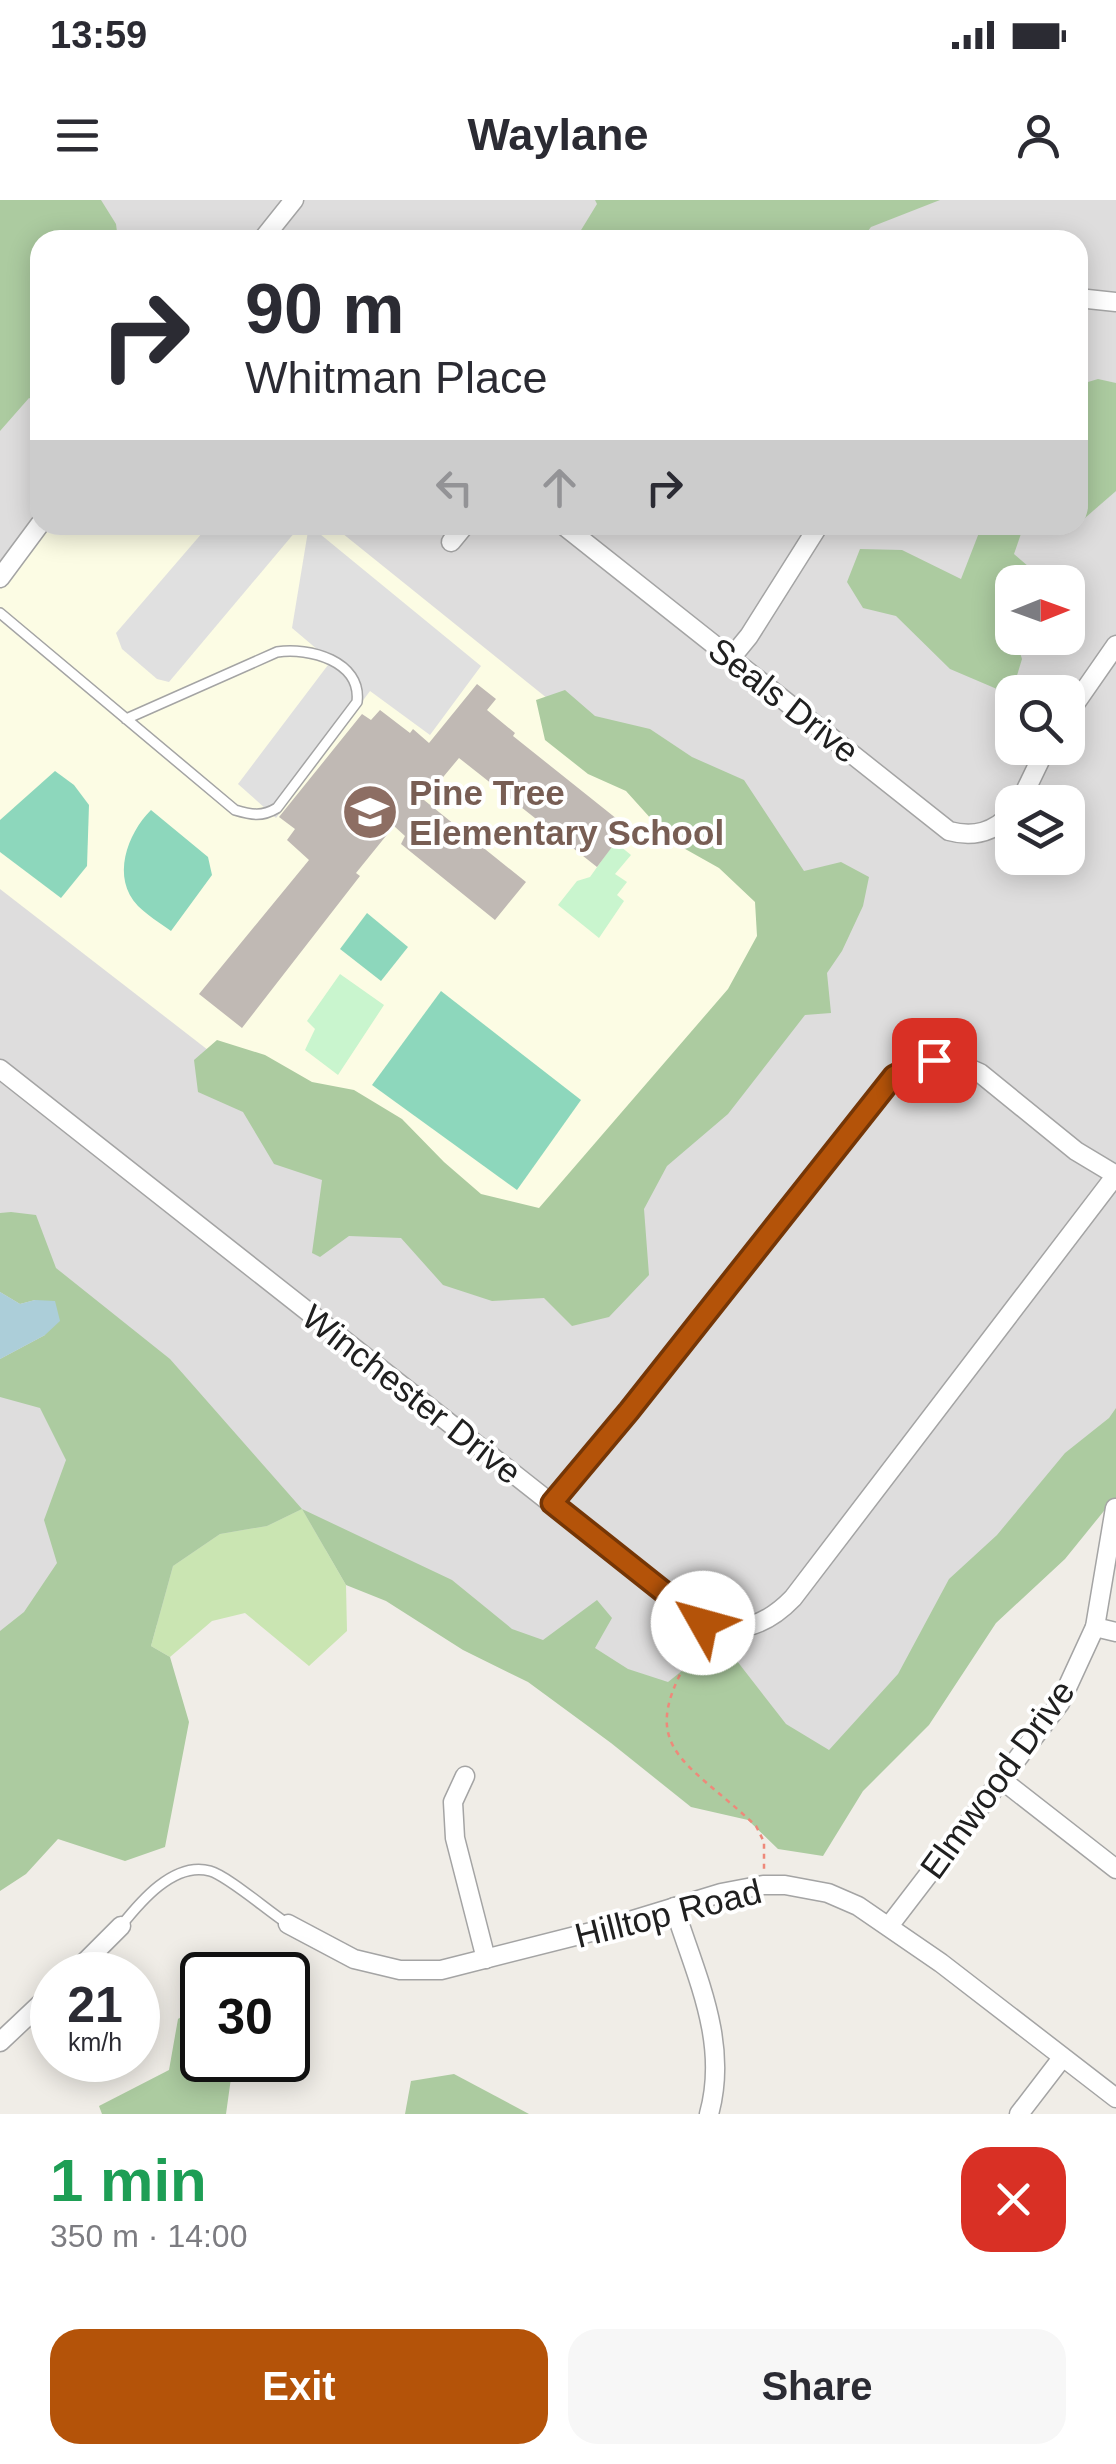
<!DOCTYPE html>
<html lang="en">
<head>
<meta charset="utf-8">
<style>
  body { margin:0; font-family:Helvetica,sans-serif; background:#f7f7f7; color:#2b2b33; height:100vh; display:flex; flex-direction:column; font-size:38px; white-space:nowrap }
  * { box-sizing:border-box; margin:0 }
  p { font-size:32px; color:#7c7c81 }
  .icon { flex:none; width:55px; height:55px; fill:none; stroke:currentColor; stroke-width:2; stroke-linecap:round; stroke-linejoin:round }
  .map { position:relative; height:1914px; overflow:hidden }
  .details { display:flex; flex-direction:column; background:#fff; flex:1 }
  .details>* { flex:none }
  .top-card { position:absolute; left:30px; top:30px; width:1058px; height:305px; border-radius:30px; box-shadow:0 5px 25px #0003; background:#fff; color:#2b2b33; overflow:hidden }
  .needle { width:65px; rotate:89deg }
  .controls { position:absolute; left:995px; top:365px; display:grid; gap:20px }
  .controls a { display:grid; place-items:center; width:90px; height:90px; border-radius:20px; background:#fff; box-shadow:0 5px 25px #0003; font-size:50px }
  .speed { position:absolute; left:30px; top:1752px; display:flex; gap:20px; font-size:50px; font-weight:700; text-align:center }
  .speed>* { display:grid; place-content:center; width:130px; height:130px; border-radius:50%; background:#fff; box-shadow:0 5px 25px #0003; line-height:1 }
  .speed small { font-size:25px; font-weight:400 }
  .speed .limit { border:5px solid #111; border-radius:15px; background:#fff; color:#111 }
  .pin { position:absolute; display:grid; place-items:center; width:85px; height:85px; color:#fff; margin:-42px; border-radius:20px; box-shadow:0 5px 15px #0006 }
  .me { position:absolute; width:110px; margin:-55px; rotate:308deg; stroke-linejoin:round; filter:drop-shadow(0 0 8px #0008) }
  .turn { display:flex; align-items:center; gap:35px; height:210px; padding:0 50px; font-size:45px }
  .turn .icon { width:130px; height:130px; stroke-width:2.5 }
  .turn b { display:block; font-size:70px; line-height:85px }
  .lanes { display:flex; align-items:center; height:95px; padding:0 50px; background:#0003; justify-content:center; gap:50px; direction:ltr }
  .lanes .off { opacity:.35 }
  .round { display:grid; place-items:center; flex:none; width:105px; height:105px; border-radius:30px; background:#f7f7f7 }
  .summary { display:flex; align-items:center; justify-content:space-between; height:170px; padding:0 50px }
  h1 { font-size:60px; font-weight:600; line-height:75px; color:#1e9e55 }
  .primary-button { display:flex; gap:20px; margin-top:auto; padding:20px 50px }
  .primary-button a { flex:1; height:115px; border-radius:30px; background:#b45309; color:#fff; font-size:40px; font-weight:600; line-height:115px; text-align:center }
  .primary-button a+a { background:#f7f7f7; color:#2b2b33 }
  .status { display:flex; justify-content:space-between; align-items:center; height:70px; padding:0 50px; background:#fff; direction:ltr }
  .status svg { height:28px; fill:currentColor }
  header { display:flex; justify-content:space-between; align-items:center; height:130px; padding:0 50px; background:#fff; font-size:45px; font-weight:600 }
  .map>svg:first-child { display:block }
</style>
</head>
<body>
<div class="status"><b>13:59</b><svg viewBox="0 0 49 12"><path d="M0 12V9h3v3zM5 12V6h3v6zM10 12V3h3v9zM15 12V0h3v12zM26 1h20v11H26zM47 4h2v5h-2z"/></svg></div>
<header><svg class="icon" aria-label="menu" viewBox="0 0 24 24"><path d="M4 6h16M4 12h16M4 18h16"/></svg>Waylane<svg class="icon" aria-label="person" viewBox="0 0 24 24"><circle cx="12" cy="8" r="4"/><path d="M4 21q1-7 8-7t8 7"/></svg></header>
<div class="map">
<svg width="1116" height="1914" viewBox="0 0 1116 1914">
  <rect width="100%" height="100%" fill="#f0ede7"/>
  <path fill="#dedddd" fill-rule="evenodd" d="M0,0H1116V1218L794,1623L336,1345L0,1494ZM40,40H1078V325H40ZM1012,382H1068V438H1012ZM1012,492H1068V548H1012ZM1012,602H1068V658H1012Z"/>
  <polygon fill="#fcfce4" points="40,325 332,325 809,709 522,1093 0,689 0,378"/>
  <polygon fill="#cae5b2" points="302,1309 346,1385 347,1431 309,1466 245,1413 212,1421 170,1457 151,1446 173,1366 220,1334 267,1326"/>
  <g fill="#accba0">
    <polygon points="0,0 101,0 116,24 118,40 40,40 40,203 29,198 0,231"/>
    <polygon points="595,0 940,0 871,27 861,40 575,40 597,4"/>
    <polygon points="1098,179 1116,183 1116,291 1078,324 1078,185"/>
    <polygon points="982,325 1024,325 1014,354 1029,367 1022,382 1012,382 1012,405 1008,416 1022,459 1011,495 950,469 896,416 863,408 847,382 860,349 902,350 961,379"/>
    <polygon points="565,490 595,516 650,529 692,557 744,580 804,671 841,662 869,677 863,706 842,751 827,773 831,813 805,815 728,914 667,966 644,1009 649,1075 609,1117 572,1126 544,1098 492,1101 443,1085 401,1038 349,1036 320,1057 312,1053 322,980 274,964 243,912 198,892 194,860 217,840 265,855 312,882 354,890 402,919 444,962 481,994 539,1008 728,789 757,736 755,702 719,668 671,641 626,591 588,574 545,540 536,500"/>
    <polygon points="11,1012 36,1015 56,1068 170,1159 302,1309 452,1380 512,1429 543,1440 597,1400 612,1418 595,1448 628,1469 668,1482 698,1458 737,1461 786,1524 829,1550 898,1474 949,1379 997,1335 1065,1253 1109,1218 1116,1208 1116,1303 1112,1301 1065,1359 996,1423 929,1525 863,1591 823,1656 778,1649 748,1620 691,1607 611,1543 528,1482 463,1450 386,1401 346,1385 302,1309 267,1326 220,1334 173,1366 151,1446 170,1457 189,1522 165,1647 125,1661 58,1639 26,1674 0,1691 0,1431 24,1412 57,1363 44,1320 66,1260 40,1208 0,1197 0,1159 45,1135 35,1100 20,1104 0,1092 0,1013"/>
    <polygon points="202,1803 202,1860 239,1860 231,1878 226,1914 102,1914 99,1906 169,1870 178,1819"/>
    <polygon points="454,1874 529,1914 405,1914 411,1881"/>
  </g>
  <g fill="#c9f5ce">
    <polygon points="615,642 631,655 615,674 627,682 617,695 624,701 599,738 558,705 577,681 590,677"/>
    <polygon points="340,774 384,805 338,875 305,850 315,829 307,821"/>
  </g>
  <g fill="#8dd7bc">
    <polygon points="55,571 74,585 89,605 87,666 61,698 0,652 0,620"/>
    <path d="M151,610L208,657L212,675L171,731C160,723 147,715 138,706C111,678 127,634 151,610Z"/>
    <polygon points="367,713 408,747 381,781 340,749"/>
    <polygon points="441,791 581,900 517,990 372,885"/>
  </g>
  <g fill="#e0e0e0">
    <polygon points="209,325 301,325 169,482 157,479 122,449 116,433"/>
    <polygon points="309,325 481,466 430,535 370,491 276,618 238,584 331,461 292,428"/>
  </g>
  <polygon fill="#acced9" points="0,1092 20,1104 35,1100 55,1101 60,1121 45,1135 0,1159"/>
  <polygon fill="#c0b9b4" points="477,484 496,499 487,510 515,533 513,536 627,627 597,667 459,558 424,600 526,682 495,720 401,644 405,636 394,626 356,673 360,676 242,828 199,794 309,660 287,640 295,629 279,617 362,514 371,520 380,510 410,533 413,529 429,543"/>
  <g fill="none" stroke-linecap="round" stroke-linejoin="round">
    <g stroke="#a4a4a4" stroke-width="12">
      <g id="service">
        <path d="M0,413L235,610C252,615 262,617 277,608L357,502C362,461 309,447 277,452L126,519"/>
        <path d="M121,1726C140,1702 174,1661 210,1671C228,1676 269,1712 288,1724"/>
      </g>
    </g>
    <g stroke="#a4a4a4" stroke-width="21">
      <g id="minor">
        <polyline points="262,40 294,0"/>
        <polyline points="1078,98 1116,102"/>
        <path d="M563,325L949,631C974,638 994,632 1012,613"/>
        <polyline points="451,342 465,325"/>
        <polyline points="0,378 40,324"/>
        <polyline points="731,458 749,436 819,325"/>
        <polyline points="1068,514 1116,445"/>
        <polyline points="1020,602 1046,548"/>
        <path d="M0,869L703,1423C739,1436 768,1424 793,1398L1116,975"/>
        <polyline points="551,1303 605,1242 894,876 917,863 955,862 980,873 1076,951 1116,975"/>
        <polyline points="1095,1427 1116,1432"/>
        <polyline points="465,1576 453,1602 455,1638 486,1759"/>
        <polyline points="1002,1580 1116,1669"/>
        <path d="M674,1707C696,1776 729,1842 709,1914"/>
        <polyline points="288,1724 354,1759 400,1770 441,1770 603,1729 721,1693 763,1685 785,1685 828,1693 858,1706 941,1763 1116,1898"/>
        <polyline points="889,1726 1060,1503 1095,1427 1115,1308"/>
        <polyline points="72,1775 121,1726"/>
        <polyline points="0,1842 52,1793"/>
        <polyline points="1019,1914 1062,1858"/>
      </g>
    </g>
    <path stroke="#ee897a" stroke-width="2.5" stroke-dasharray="5 5" stroke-linecap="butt" d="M700,1440C630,1548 681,1555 756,1626L764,1642V1669"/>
    <use href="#service" stroke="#fff" stroke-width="9"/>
    <use href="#minor" stroke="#fff" stroke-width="18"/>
  </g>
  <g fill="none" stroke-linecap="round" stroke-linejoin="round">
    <g stroke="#753606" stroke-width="25">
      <polyline id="route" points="703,1423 552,1303 629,1211 894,876 917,864 934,860"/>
    </g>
    <use href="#route" stroke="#b45309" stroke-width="18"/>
  </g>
  <defs>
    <g id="school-disc" transform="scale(2.875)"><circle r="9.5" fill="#8d6e63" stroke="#fff"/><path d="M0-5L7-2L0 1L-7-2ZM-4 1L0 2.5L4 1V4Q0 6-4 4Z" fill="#fff"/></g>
  </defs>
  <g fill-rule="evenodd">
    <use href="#school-disc" x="370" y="612"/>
  </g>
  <g text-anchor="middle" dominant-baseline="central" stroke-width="8" stroke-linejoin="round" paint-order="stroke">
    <g font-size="35" fill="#202020" stroke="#fff">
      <text transform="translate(784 500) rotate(38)">Seals Drive</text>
      <text transform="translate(412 1194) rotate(38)">Winchester Drive</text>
      <text transform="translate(997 1579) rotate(-54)">Elmwood Drive</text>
      <text transform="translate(668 1713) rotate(-14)">Hilltop Road</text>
    </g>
    <g font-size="35" font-weight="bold" fill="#785e54" stroke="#fff" text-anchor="start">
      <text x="409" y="592">Pine Tree<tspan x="409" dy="40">Elementary School</tspan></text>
    </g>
  </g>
</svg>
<div class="controls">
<a><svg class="needle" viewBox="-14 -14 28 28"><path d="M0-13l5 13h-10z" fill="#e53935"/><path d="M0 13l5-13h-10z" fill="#7c7c81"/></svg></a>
<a><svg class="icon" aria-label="search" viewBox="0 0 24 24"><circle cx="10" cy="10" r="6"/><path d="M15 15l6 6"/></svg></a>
<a><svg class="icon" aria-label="layers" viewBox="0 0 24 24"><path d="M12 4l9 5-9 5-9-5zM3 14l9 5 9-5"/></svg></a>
</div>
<div class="speed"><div>21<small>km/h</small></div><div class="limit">30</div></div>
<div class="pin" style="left:934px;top:860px;background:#d93025"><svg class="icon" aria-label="arrive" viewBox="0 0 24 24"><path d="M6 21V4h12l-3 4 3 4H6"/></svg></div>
<svg class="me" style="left:703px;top:1423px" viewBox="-20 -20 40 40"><circle r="19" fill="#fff"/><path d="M0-13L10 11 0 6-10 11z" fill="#b45309"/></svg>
<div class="top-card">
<div class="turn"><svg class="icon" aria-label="right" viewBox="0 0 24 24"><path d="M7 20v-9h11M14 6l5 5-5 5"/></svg><div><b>90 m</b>Whitman Place</div></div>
<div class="lanes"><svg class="icon off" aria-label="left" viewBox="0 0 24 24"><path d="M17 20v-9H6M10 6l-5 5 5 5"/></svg><svg class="icon off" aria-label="ahead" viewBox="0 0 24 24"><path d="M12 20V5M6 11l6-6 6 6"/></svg><svg class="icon" aria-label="right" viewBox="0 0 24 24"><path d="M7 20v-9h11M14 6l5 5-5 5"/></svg></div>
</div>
</div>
<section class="details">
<div class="summary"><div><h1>1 min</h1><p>350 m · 14:00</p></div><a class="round" style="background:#d93025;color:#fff"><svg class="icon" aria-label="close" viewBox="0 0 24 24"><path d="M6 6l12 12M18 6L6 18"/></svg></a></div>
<div class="primary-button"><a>Exit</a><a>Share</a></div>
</section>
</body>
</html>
